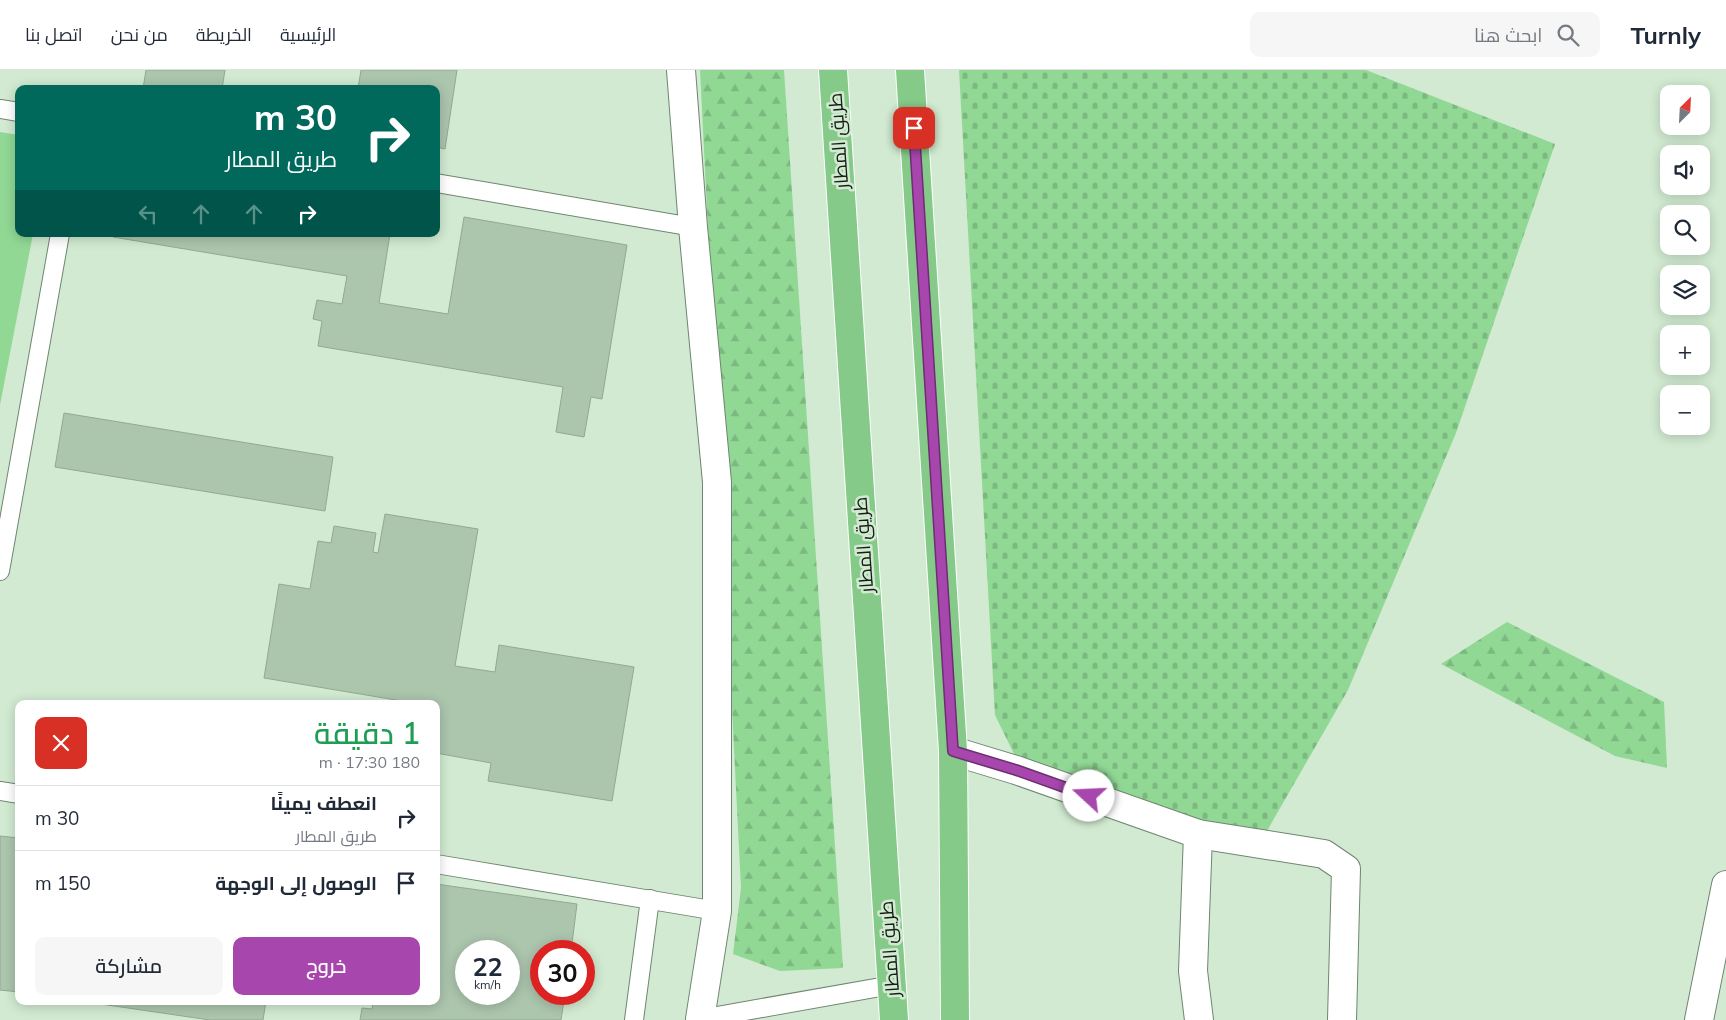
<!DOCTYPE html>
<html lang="ar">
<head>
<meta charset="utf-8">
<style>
  body { margin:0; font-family:Mulish,Cairo,sans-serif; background:#f6f6f7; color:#1f2937; direction:rtl; height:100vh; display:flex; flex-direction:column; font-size:19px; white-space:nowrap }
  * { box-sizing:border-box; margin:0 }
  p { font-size:16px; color:#747a83 }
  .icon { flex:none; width:28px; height:28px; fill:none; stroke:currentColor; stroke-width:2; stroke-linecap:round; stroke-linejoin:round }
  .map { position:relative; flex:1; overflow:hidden; direction:ltr }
  .sheet { position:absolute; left:15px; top:630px; width:425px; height:305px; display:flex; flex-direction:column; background:#fff; border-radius:10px; box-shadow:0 2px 12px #0003; direction:rtl }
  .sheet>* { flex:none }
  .banner { position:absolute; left:15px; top:15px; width:425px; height:152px; border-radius:10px; box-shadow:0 2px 12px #0003; direction:rtl; background:#00695c; color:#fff; overflow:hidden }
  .needle { width:32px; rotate:24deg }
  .buttons { position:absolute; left:1660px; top:15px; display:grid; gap:10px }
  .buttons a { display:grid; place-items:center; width:50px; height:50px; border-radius:10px; background:#fff; box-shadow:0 2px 12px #0003; font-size:25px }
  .speed { position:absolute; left:455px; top:870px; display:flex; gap:10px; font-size:25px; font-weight:700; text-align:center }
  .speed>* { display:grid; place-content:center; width:65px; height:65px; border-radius:50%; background:#fff; box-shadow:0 2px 12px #0003; line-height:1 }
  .speed small { font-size:12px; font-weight:400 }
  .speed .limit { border:8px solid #d22; background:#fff; color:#111 }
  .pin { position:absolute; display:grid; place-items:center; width:42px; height:42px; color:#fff; margin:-21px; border-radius:10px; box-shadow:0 2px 8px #0006 }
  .me { position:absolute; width:55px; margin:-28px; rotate:290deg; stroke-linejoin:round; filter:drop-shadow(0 0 4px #0008) }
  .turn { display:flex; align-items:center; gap:18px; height:105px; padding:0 20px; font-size:22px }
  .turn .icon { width:65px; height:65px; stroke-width:2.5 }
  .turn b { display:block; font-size:35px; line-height:42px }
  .lanes { display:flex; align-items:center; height:48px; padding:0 20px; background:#0003; justify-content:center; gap:25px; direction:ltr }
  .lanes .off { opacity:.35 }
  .round { display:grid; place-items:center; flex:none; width:52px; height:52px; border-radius:10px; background:#f6f6f7 }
  .summary { display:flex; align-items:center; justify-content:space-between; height:85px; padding:0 20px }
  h1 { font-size:30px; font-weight:600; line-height:38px; color:#1e9e55 }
  .action { display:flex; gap:10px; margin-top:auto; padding:10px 20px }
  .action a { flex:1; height:58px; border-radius:10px; background:#a746ad; color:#fff; font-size:20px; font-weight:600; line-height:58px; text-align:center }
  .action a+a { background:#f6f6f7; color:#1f2937 }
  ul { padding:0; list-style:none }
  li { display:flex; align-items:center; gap:15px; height:65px; padding:0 20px; border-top:1px solid #e0e1e3 }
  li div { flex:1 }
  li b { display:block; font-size:19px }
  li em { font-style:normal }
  header { display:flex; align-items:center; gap:30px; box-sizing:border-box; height:70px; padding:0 25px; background:#fff; border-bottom:1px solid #e0e1e3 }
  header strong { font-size:24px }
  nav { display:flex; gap:28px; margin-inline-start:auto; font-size:18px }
  .search { width:350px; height:45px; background:#f6f6f7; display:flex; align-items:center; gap:12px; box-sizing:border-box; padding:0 18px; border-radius:10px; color:#747a83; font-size:19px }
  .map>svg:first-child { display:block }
</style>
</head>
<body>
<header>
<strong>Turnly</strong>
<div class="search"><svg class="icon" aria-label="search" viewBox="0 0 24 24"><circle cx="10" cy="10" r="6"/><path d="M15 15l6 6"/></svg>ابحث هنا</div>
<nav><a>الرئيسية</a><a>الخريطة</a><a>من نحن</a><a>اتصل بنا</a></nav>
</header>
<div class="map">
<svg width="1726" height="950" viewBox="0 0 1726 950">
  <defs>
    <pattern id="forest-firs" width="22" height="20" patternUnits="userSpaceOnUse" patternTransform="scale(1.25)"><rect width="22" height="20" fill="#91d895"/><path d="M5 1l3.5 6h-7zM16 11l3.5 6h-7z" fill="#7cb980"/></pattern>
    <pattern id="cemetery-stones" width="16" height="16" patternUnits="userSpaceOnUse" patternTransform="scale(1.25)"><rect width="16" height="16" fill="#91d895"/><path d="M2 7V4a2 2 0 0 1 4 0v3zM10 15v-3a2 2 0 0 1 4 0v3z" fill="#7cb980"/></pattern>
  </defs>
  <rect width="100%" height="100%" fill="#d1ead1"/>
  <g fill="url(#forest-firs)">
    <polygon points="700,0 784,0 843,898 780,901 733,884 741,818"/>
    <polygon points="1507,552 1664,632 1667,698 1615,686 1441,594"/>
  </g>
  <polygon fill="url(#cemetery-stones)" points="959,0 1366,0 1555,74 1456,363 1348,620 1260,773 1019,694 995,645"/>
  <polygon fill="#91d895" points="0,62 19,65 19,164 33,164 0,335"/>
  <g fill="#acc5ad" stroke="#91a992" fill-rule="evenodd">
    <polygon points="146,0 225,0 222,19 143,19"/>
    <polygon points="361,0 457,0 445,79 436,77 436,19 358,19"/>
    <polygon points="464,147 627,175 602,329 591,327 584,367 556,362 563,317 318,276 322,251 313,249 317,230 342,234 347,206 113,167 113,164 390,164 379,233 448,244"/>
    <polygon points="64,343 333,387 325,441 55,397"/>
    <polygon points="385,444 478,459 455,596 495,602 499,575 634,597 612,731 488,711 491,693 436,683 436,634 420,634 264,608 279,514 310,519 318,471 331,473 334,456 376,463 373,482 378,483"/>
    <polygon points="0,766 19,768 19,922 0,920"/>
    <path d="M436,814L577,834L571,881H541V924H565L561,950H360L362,938L372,939L373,931H436ZM466,881H509V924H466Z"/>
    <polygon points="80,931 266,931 263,950 210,950"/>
  </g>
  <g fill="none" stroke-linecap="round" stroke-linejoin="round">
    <g stroke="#6f8670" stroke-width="20">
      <g id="lane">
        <polyline points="0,39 19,42"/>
        <polyline points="436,113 693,157"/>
        <polyline points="0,501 60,164"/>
        <polyline points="0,721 19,724"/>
        <polyline points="436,794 717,841"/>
        <polyline points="634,950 650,829"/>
        <polyline points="700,950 700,949 892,915"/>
      </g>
    </g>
    <g stroke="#6f8670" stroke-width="30">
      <g id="street">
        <polyline points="681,0 693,157 717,412 717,841 700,949"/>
        <polyline points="953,681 1016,700 1198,764 1324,784 1346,799 1342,950"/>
        <polyline points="1198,764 1193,901 1199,950"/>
        <polyline points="1699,950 1726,815"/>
      </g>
    </g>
    <g stroke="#fff" stroke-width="30">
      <g id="highway">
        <polyline points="833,0 894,950"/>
        <polyline points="910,0 953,681 955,950"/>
      </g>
    </g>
    <use href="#lane" stroke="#fff" stroke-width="18"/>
    <use href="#street" stroke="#fff" stroke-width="28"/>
    <use href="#highway" stroke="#85ca89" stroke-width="28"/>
  </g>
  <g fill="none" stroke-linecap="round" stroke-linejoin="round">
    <g stroke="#6d2e70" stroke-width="12">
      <polyline id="route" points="914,58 953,681 1016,700 1089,726"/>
    </g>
    <use href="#route" stroke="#a746ad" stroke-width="9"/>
  </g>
  <g text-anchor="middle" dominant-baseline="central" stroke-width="5" stroke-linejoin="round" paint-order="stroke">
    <g font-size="19" fill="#161f16" stroke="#d1ead1">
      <text transform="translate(838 71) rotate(-94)">طريق المطار</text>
      <text transform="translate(863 475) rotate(-94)">طريق المطار</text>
      <text transform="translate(889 879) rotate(-94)">طريق المطار</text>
    </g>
  </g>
</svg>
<div class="buttons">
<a><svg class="needle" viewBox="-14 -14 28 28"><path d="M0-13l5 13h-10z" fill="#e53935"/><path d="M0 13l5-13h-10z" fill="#747a83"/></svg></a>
<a><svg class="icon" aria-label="sound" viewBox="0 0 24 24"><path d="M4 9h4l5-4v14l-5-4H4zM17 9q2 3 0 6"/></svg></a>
<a><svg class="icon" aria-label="search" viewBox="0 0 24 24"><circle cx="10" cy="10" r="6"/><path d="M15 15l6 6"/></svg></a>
<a><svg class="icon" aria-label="layers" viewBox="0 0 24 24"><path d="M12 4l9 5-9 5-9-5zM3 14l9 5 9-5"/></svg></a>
<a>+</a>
<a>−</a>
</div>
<div class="speed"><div>22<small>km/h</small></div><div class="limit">30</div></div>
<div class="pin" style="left:914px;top:58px;background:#d93025"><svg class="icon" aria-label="arrive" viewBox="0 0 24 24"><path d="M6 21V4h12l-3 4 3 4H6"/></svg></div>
<svg class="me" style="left:1089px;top:726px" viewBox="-20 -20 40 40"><circle r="19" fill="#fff"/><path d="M0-13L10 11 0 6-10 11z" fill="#a746ad"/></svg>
<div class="banner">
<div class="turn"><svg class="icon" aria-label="right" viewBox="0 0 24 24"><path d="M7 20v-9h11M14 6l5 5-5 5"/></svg><div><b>30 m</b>طريق المطار</div></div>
<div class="lanes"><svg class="icon off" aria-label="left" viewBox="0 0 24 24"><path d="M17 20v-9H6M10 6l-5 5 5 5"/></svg><svg class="icon off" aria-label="ahead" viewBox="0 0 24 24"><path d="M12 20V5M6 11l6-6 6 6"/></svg><svg class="icon off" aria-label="ahead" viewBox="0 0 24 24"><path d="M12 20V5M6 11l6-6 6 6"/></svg><svg class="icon" aria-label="right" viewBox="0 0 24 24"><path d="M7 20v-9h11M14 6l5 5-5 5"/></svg></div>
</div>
<section class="sheet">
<div class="summary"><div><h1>1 دقيقة</h1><p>180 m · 17:30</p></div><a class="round" style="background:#d93025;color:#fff"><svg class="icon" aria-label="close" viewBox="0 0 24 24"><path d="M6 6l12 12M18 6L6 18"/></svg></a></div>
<ul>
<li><svg class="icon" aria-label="right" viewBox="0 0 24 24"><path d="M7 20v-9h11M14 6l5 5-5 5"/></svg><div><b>انعطف يمينًا</b><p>طريق المطار</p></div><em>30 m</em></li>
<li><svg class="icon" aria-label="arrive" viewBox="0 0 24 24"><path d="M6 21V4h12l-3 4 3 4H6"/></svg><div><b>الوصول إلى الوجهة</b></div><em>150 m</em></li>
</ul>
<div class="action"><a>خروج</a><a>مشاركة</a></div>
</section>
</div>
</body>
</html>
